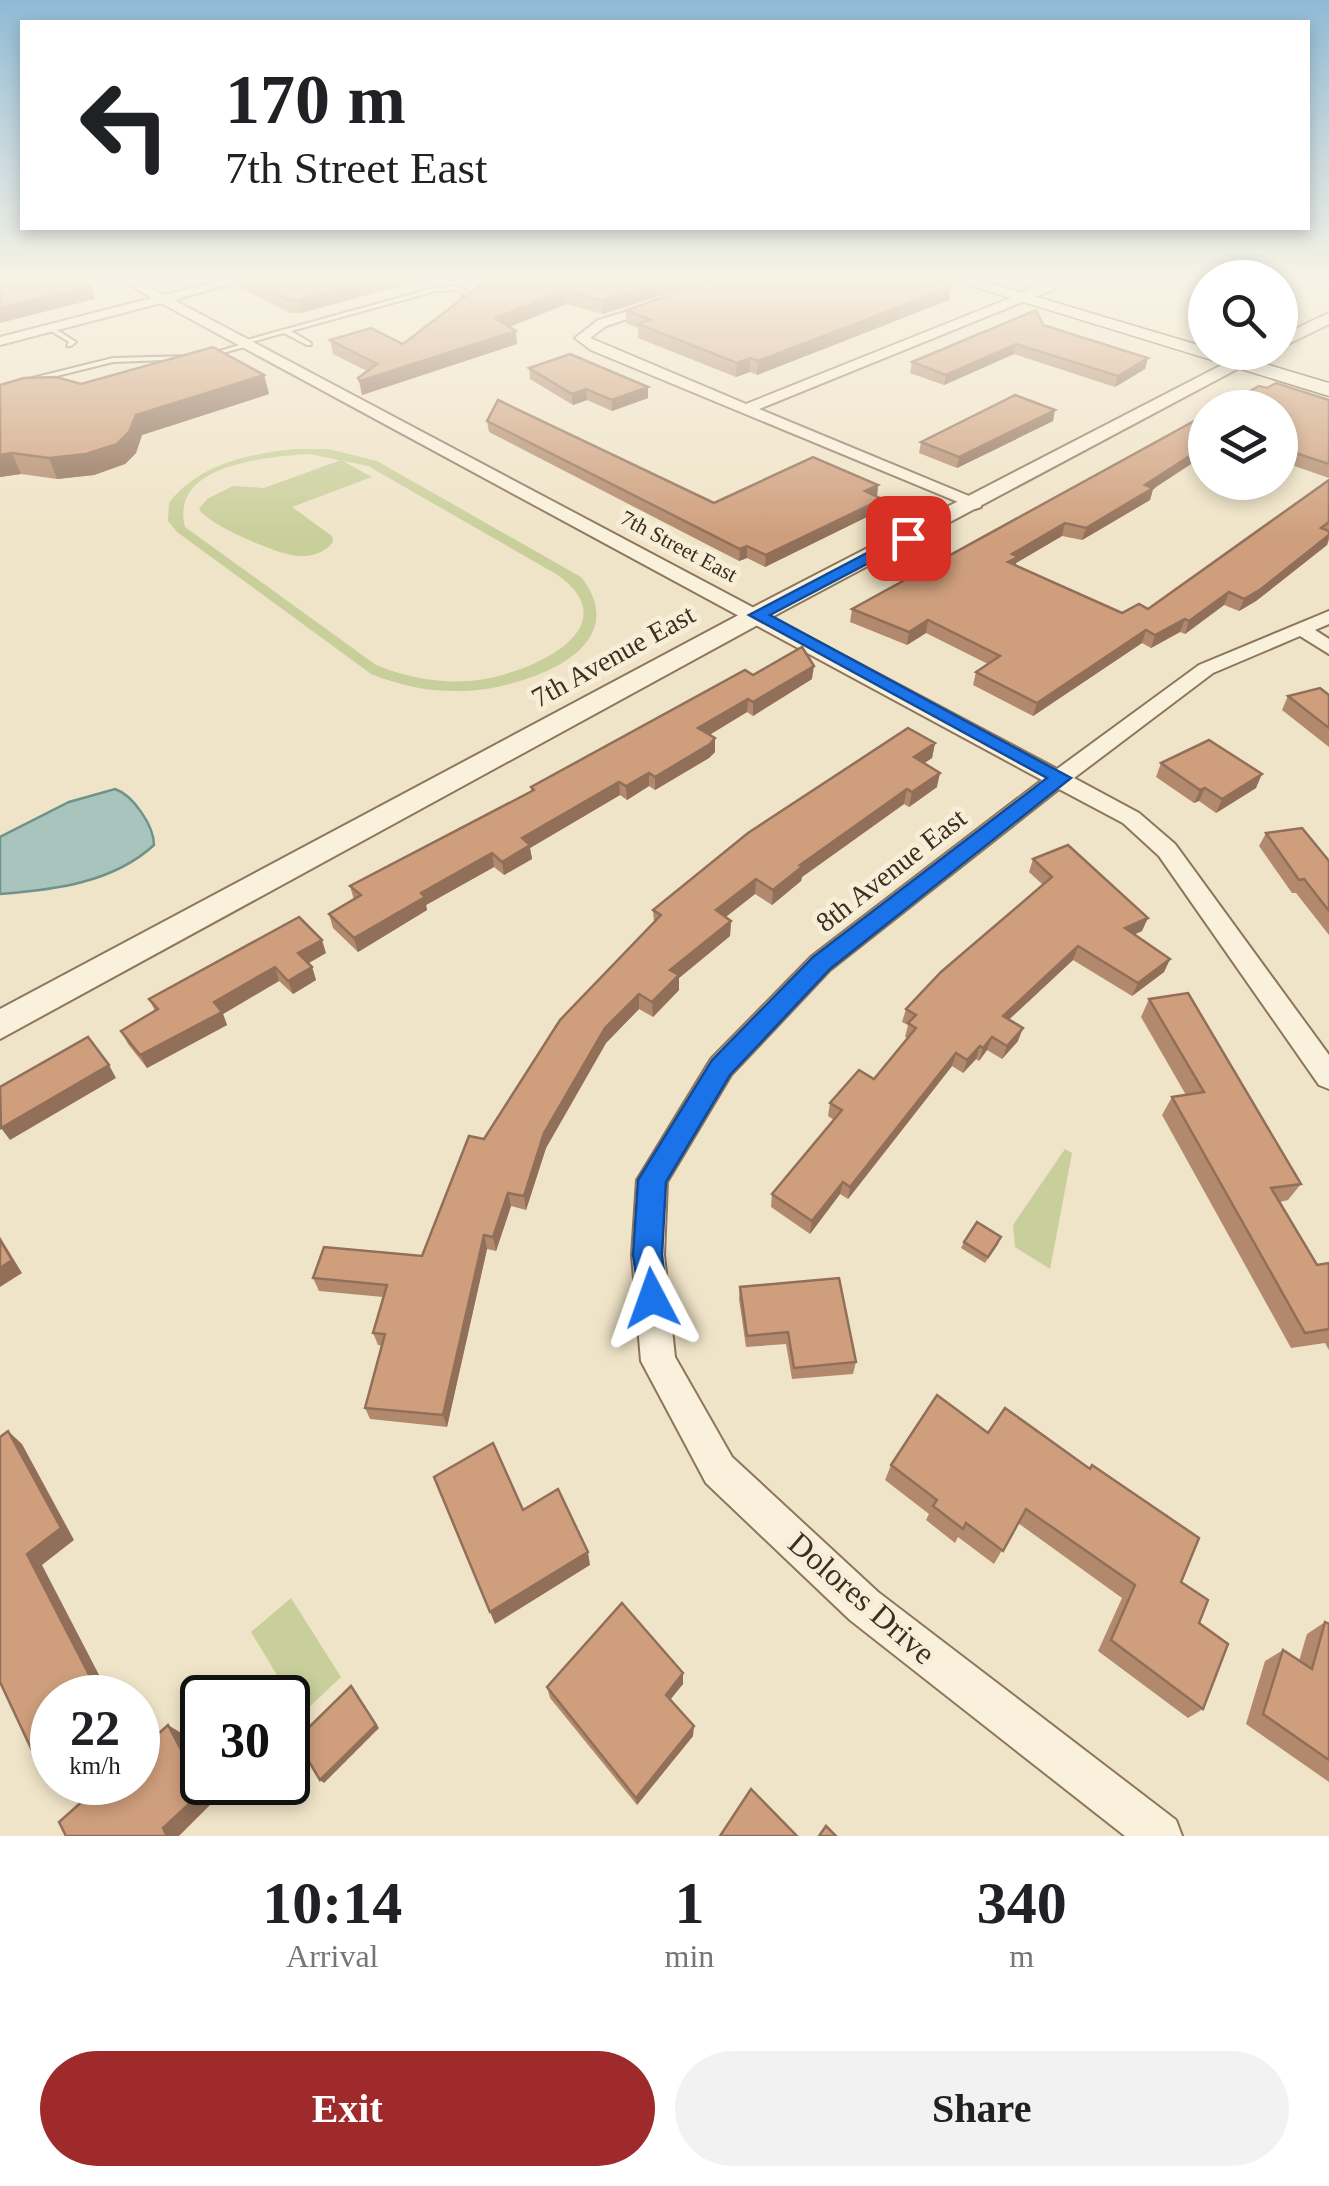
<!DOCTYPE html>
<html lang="en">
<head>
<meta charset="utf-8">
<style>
  body { margin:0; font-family:Georgia,serif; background:#f2f2f2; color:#202124; height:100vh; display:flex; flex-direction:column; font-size:38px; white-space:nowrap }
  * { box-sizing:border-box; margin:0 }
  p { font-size:32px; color:#757577 }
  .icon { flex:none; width:55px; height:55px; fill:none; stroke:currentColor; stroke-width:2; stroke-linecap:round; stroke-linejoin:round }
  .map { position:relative; height:1836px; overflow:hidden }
  .sheet { display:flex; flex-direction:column; background:#fff; flex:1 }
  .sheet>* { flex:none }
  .banner { position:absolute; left:20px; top:20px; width:1290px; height:210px; border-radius:0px; box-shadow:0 5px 15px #0003; background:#fff; color:#202124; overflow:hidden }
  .buttons { position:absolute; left:1188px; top:260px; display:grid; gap:20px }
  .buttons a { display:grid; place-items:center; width:110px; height:110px; border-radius:50%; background:#fff; box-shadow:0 5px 15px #0003; font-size:50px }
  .speed { position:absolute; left:30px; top:1675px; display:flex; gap:20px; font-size:50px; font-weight:700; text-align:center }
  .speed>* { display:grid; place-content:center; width:130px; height:130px; border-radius:50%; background:#fff; box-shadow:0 5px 15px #0003; line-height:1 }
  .speed small { font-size:25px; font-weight:400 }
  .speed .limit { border:5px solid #111; border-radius:15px; background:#fff; color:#111 }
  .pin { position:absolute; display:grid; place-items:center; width:85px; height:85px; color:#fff; margin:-42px; border-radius:20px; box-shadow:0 5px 15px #0006 }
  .me { position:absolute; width:110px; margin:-55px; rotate:356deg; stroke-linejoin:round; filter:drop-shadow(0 0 8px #0008) }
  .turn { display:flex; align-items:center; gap:35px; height:210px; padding:0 40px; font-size:45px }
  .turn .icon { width:130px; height:130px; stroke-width:2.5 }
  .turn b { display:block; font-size:70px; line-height:85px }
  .eta { display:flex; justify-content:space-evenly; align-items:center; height:170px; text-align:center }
  .eta b { font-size:60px; font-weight:800; line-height:70px }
  .action { display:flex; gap:20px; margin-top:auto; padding:20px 40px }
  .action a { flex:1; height:115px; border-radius:60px; background:#9e2a2b; color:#fff; font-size:40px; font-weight:800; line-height:115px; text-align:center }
  .action a+a { background:#f2f2f2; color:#202124 }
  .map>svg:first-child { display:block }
</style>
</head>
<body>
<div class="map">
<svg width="1329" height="1836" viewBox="0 0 1329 1836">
  <rect width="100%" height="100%" fill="#f0e4c8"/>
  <g fill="#c9cf9b" fill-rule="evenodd">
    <path d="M295,449H329L377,461L581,577C639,651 519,690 462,691C430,692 401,686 371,674L177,532L168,521L169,503C199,464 248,454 295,449ZM309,454L368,466L556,574C637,630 519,679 467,681C435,683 406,677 376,665L185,527C169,464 267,457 309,454Z"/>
    <path d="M341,460L372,477L292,507L332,536L333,542C325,553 311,557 298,556C279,555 208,525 199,509L207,499L233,486L264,488Z"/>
    <polygon points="1065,1149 1072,1153 1050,1269 1015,1247 1013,1225"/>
    <polygon points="291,1598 341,1677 301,1715 251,1632"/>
  </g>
  <path fill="#a9c4bc" stroke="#6f938a" stroke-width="2.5" d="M115,789C133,795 154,826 154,845C113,883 53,890 0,894V837L69,802Z"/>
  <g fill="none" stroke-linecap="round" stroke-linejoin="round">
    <g stroke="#8d765c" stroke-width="4">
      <g id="service">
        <polygon points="457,286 472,294 465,300 462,298 465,294 456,290 436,291 291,331 311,343 311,345 307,345 284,333 251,342 251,345 209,357 206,355 243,344 243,341 434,288"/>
        <polygon points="48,327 52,327 76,342 71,346 67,346 69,342 48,329"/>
        <polygon points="189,356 191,357 191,359 113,362 0,390 0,386 113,358"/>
      </g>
    </g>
    <g stroke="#8d765c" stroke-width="4">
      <g id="minor">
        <polygon points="119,279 134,279 164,295 228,279 248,279 174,300 1057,769 1199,665 1329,611 1329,624 1315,630 1329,639 1329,654 1300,636 1213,673 1074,778 1139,813 1175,844 1329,1055 1329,1089 1319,1085 1159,856 1123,823 1059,789 830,970 731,1075 667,1182 664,1255 675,1357 732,1457 878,1592 1176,1820 1182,1836 1125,1836 850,1620 706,1483 641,1361 632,1255 637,1180 711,1059 812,956 1042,780 161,303 0,345 0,337 152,298"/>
        <polygon points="1048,279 1060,279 1052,290 759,409 981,501 981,507 975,509 591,350 575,338 598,320 660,302 660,308 606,326 590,338 746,404 1018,295"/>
      </g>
    </g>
    <g stroke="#8d765c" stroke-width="4">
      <g id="tertiary">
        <polygon points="1329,313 1329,324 1280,348 1280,336"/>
        <polygon points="1247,352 1269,352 785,610 0,1039 0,1009 767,600"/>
      </g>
    </g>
    <g stroke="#6f573f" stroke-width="3">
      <polygon id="secondary" points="949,279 977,279 1205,347 1205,352 1225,352 1329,383 1329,396"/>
    </g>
    <use href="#service" fill="#faf1dc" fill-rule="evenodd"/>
    <use href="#minor" fill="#faf1dc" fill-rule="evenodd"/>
    <use href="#tertiary" fill="#faf1dc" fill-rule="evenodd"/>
    <use href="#secondary" fill="#faf1dc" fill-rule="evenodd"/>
  </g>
  <g fill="#b2896c">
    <polygon points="0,279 117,279 116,281 80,280 91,286 95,299"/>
    <polygon points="142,279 192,279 187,283 148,282"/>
    <polygon points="235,279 425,279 301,313 290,313 237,286"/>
    <polygon points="488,279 713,279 603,314 567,304 509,327 517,344 362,395 358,378 367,371 333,354 330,340 403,344"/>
    <polygon points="949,279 948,286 951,287 949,300 757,375 750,372 736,377 638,338 638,328 626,323 626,310"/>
    <polygon points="1043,325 1148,358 1145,369 1115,387 1014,354 944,385 910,373 912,362"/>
    <polygon points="529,368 648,387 648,398 612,411 587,400 573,405 530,379"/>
    <polygon points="264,375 269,394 142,435 136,453 125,464 94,475 57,479 21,474 0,477 0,385 81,384"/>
    <polygon points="1267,388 1329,400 1329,478 1280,461 1280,408"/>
    <polygon points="1205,415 1153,489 1150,500 1082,540 1062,536 1016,563 1015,565 1122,613 1148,609 1329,480 1329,540 1327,545 1256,601 1239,611 1224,605 1185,634 1180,632 1151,648 1142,643 1033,716 973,685 976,672 988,664 926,633 907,645 850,622 852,609"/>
    <polygon points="487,421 714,503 878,485 877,496 882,499 881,510 765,567 747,558 739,561 489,432"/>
    <polygon points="1053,421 957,468 919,453 921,442"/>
    <polygon points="753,675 812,679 753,716 747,712 709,735 715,738 715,752 709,758 655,790 649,786 627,800 620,795 530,848 532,859 504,875 494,867 426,905 427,910 358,952 333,928 329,914 354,900 350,886 531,791 531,787"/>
    <polygon points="1329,695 1329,747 1282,710 1288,696"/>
    <polygon points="935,743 932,758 924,763 937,787 909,807 904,804 802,877 801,881 772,905 755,894 726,917 731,921 730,936 679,978 679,990 653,1017 639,1009 606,1043 546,1148 526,1210 511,1206 496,1251 487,1249 447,1427 370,1419 365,1408 382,1346 378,1345 373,1333 383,1297 319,1291 313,1278 422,1256 484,1139 654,923 653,910"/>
    <polygon points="1161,763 1256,788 1216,813 1199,801 1194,803 1156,777"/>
    <polygon points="1266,833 1329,861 1329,935 1296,893 1292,893 1259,846"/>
    <polygon points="1033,859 1142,931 1135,934 1170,959 1164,972 1132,996 1073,960 1009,1019 1018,1041 1002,1059 987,1050 979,1061 976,1059 963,1073 952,1066 848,1199 840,1194 810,1234 771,1207 772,1194 834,1120 828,1116 830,1103 874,1079 908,1038 905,1037 908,1025 902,1022 906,1009 1043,885 1029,872"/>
    <polygon points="326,953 309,963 312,967 316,980 293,994 279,981 223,1014 227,1025 147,1068 128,1044 121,1031 155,1011 149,999"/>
    <polygon points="1149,999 1301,1184 1288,1200 1280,1202 1317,1265 1329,1263 1329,1350 1325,1343 1291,1348 1162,1115 1172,1097 1186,1095 1141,1017"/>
    <polygon points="964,1242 999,1243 985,1263 961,1248"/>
    <polygon points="740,1287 856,1362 853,1374 792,1379 786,1344 746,1347 739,1299"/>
    <polygon points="937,1395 1181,1582 1199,1623 1203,1709 1188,1718 1098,1651 1122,1598 1018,1523 994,1564 958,1537 955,1543 926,1520 929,1514 885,1480 891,1465"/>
    <polygon points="1325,1622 1329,1624 1329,1782 1246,1724 1265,1661 1283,1650 1299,1661 1307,1634"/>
    <polygon points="683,1684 670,1699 693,1736 637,1805 550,1698 547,1687"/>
  </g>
  <g fill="#916f58">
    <polygon points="376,279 425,279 301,313 298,300"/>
    <polygon points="672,279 713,279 603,314 603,301"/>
    <polygon points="944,279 949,279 948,288 951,287 949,300 757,375 758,361"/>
    <polygon points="91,286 95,299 0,323 0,308"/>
    <polygon points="566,291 567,304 497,332 495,318"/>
    <polygon points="516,331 517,344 362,395 360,381"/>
    <polygon points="1016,344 1014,354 944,385 946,375"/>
    <polygon points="750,358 750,372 736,377 737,363"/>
    <polygon points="1148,358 1145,369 1115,387 1118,376"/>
    <polygon points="264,375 269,394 142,435 136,453 125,464 94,475 57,479 49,458 136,415"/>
    <polygon points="648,387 648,398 612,411 612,400"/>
    <polygon points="586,389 587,400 573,405 572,394"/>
    <polygon points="1055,410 1053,421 957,468 959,457"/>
    <polygon points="1205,446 1205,455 1153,489 1150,500 1082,540 1086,528 1145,485"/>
    <polygon points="12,453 21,474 0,477 0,455"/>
    <polygon points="878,485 877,496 865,491"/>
    <polygon points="882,499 881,510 765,567 766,555"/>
    <polygon points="1065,523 1062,536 1016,563 1015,569 1005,574 1012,554"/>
    <polygon points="1329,535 1327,545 1256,601 1239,611 1244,599"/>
    <polygon points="747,546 747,558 739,561 740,549"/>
    <polygon points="1229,592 1224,605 1185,634 1189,621"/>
    <polygon points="1185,619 1180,632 1151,648 1155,635"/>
    <polygon points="928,620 926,633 907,645 909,632"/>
    <polygon points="1146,630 1142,643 1033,716 1037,703"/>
    <polygon points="814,666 812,679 753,716 753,702"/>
    <polygon points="748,699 747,712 698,742 698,728"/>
    <polygon points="715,738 715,752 709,758 655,790 655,777"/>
    <polygon points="935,743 932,758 911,772 914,757"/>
    <polygon points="649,773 649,786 627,800 626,786"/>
    <polygon points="940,773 937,787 909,807 912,792"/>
    <polygon points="1262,774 1256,788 1216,813 1222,799"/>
    <polygon points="619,782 620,795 530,848 532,859 504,875 502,862 522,838"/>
    <polygon points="1205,788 1199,801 1194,803 1200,790"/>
    <polygon points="907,789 904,804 802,877 801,881 772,905 773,890 800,865"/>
    <polygon points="492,853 494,867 426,905 427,910 358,952 354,938 421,893"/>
    <polygon points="756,879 755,894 715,925 716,910"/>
    <polygon points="1148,918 1142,931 1120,941 1125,928"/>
    <polygon points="731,921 730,936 679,978 679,990 653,1017 652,1002 670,970"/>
    <polygon points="322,940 326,953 303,966 298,953"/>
    <polygon points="1078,946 1073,960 999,1029 1003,1016"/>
    <polygon points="1170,959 1164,972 1132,996 1138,983"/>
    <polygon points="275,967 279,981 223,1014 227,1025 147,1068 140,1055 214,1002"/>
    <polygon points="312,967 316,980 293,994 288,981"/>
    <polygon points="639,994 639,1009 606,1043 546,1148 526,1210 524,1196 544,1133 605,1028"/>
    <polygon points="1023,1028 1018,1041 1002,1059 1007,1046"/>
    <polygon points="992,1037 987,1050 979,1061 983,1048"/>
    <polygon points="980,1046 976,1059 963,1073 967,1060"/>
    <polygon points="956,1053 952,1066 848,1199 850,1187"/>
    <polygon points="109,1065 116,1078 10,1140 1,1128"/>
    <polygon points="843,1182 840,1194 810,1234 812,1221"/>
    <polygon points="508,1193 511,1206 496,1251 493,1237"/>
    <polygon points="484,1235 487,1249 447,1427 443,1415"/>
    <polygon points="0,1237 22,1273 0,1287"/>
    <polygon points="8,1431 22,1444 74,1540 42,1565 111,1698 101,1698 27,1554"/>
    <polygon points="588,1552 590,1565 495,1624 490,1612"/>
    <polygon points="683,1673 683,1684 666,1705 666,1695"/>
    <polygon points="354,1690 379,1728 324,1783 320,1780"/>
    <polygon points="168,1725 183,1734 202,1771 202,1782 209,1782 217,1798 179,1836 167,1836 163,1828"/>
    <polygon points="694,1726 693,1736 637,1805 636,1798"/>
    <polygon points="52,1745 52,1766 36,1759"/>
  </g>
  <g fill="#cf9f7d" stroke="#916f58" stroke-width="2.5">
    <polygon points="0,279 79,279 91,286 0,308"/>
    <polygon points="245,279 376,279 298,300 288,300"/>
    <polygon points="488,279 672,279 603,301 566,291 495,318 516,331 360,381 358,378 377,364 330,340 371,328 403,344"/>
    <polygon points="717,279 944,279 936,282 951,287 758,361 750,358 737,363 638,324 651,320 626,310"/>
    <polygon points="1036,310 1043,325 1148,358 1118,376 1016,344 946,375 912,362"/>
    <polygon points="213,347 264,375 136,415 129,432 117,444 86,454 49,458 12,453 0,455 0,385 24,378 56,377 81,384"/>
    <polygon points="570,354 648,387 612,400 586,389 572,394 529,368"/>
    <polygon points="1276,383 1329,400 1329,464 1280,448 1280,408 1219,408 1259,386 1267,388"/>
    <polygon points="1015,395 1055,410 959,457 921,442"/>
    <polygon points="498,400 714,503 813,457 878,485 865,491 882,499 766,555 747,546 740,549 487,421"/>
    <polygon points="1205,415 1205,446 1145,485 1153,488 1086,528 1065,523 1012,554 1018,557 1008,562 1122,613 1139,604 1148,609 1329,480 1329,522 1321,528 1329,531 1329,535 1261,589 1244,599 1229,592 1189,621 1185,619 1155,635 1146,630 1037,703 976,672 1000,656 928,620 909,632 852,609"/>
    <polygon points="802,647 814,666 753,702 748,699 698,728 715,738 710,744 655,777 649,773 626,786 619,782 522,838 530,845 502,862 492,853 421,893 425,897 354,938 329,914 361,895 350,886 534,790 531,787 745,670 753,675"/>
    <polygon points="1320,688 1329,695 1329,728 1288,696"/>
    <polygon points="908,728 935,743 914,757 940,773 912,792 907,789 800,865 803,866 773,890 756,879 716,910 731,921 670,970 679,975 652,1002 639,994 605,1028 544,1133 524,1196 508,1193 493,1237 484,1235 443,1415 365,1408 385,1334 373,1333 387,1285 313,1278 324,1247 422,1256 469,1136 484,1139 560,1020 661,915 653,910 748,833"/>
    <polygon points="1209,740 1262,774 1222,799 1205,788 1200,790 1161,763"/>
    <polygon points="1302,828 1329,861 1329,911 1304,879 1299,880 1266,833"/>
    <polygon points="1068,845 1148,918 1125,928 1170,959 1138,983 1078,946 1003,1016 1023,1028 1007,1046 992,1037 983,1048 980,1046 967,1060 956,1053 850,1187 843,1182 812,1221 772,1194 842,1110 830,1103 859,1070 874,1079 916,1028 908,1023 916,1015 906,1009 941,972 1052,877 1033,859"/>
    <polygon points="299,917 322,940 298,953 312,967 288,981 275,967 214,1002 222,1012 140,1055 121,1031 158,1009 149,999"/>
    <polygon points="1188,993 1301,1184 1271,1188 1317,1265 1329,1263 1329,1329 1305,1333 1172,1097 1204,1092 1149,999"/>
    <polygon points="88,1037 109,1065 1,1128 0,1087"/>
    <polygon points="977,1222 1001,1237 988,1257 964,1242"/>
    <polygon points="0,1240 12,1260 0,1268"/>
    <polygon points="839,1278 856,1362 794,1368 788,1332 747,1336 740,1287"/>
    <polygon points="937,1395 988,1433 1005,1408 1090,1469 1092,1465 1199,1538 1181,1582 1208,1600 1199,1623 1228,1644 1203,1709 1111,1640 1135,1585 1026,1509 1003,1551 966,1523 963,1529 933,1506 937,1500 891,1465"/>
    <polygon points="8,1431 61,1528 27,1554 101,1698 52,1698 52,1745 36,1759 0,1682 0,1437"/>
    <polygon points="493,1443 523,1510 558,1489 588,1552 490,1612 434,1477"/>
    <polygon points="622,1603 683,1673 666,1695 694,1726 636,1798 547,1687"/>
    <polygon points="1325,1622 1329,1624 1329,1760 1263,1714 1283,1650 1312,1669"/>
    <polygon points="351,1686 376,1725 320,1780 296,1740"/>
    <polygon points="168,1725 203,1791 163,1828 167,1836 66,1836 59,1822 104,1782 138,1782 138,1752"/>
    <polygon points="751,1789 797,1836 720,1836"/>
    <polygon points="826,1826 836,1836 819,1836"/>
  </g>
  <linearGradient id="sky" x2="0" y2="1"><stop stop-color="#8fbad6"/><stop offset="0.52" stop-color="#f8f3e6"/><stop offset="1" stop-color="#f8f3e6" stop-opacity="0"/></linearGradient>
  <rect width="1329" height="536" fill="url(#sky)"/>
  <polygon fill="#1a73e8" stroke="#114b97" stroke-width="2.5" points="903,534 916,538 770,615 1071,778 830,969 730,1075 666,1182 662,1255 667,1298 663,1308 652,1312 641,1308 633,1255 638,1180 712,1060 813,957 1047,778 749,615"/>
  <g text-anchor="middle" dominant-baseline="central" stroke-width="10" stroke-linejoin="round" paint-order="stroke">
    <g font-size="22" fill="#3d2e20" stroke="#f7eed8">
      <text transform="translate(679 546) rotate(28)">7th Street East</text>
    </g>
    <g font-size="28" fill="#3d2e20" stroke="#f7eed8">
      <text transform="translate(613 656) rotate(-29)">7th Avenue East</text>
      <text transform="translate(891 870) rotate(-38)">8th Avenue East</text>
    </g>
    <g font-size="32" fill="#3d2e20" stroke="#f7eed8">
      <text transform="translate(862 1598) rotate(41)">Dolores Drive</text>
    </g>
  </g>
</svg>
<div class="buttons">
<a><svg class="icon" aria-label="search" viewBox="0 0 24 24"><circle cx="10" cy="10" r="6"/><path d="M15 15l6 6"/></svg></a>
<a><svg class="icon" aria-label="layers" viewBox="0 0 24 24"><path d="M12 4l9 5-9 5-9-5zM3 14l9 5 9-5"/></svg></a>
</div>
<div class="speed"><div>22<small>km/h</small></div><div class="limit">30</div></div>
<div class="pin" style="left:908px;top:538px;background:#d93025"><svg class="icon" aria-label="arrive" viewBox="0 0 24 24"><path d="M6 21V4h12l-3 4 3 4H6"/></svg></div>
<svg class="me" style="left:652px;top:1298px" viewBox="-20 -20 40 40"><path d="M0-17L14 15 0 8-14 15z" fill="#1a73e8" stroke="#fff" stroke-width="4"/></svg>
<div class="banner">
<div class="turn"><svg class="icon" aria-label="left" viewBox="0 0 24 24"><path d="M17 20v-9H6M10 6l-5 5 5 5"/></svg><div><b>170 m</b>7th Street East</div></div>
</div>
</div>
<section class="sheet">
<div class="eta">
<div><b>10:14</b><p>Arrival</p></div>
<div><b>1</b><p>min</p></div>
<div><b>340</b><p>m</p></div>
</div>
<div class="action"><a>Exit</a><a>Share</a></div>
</section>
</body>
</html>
